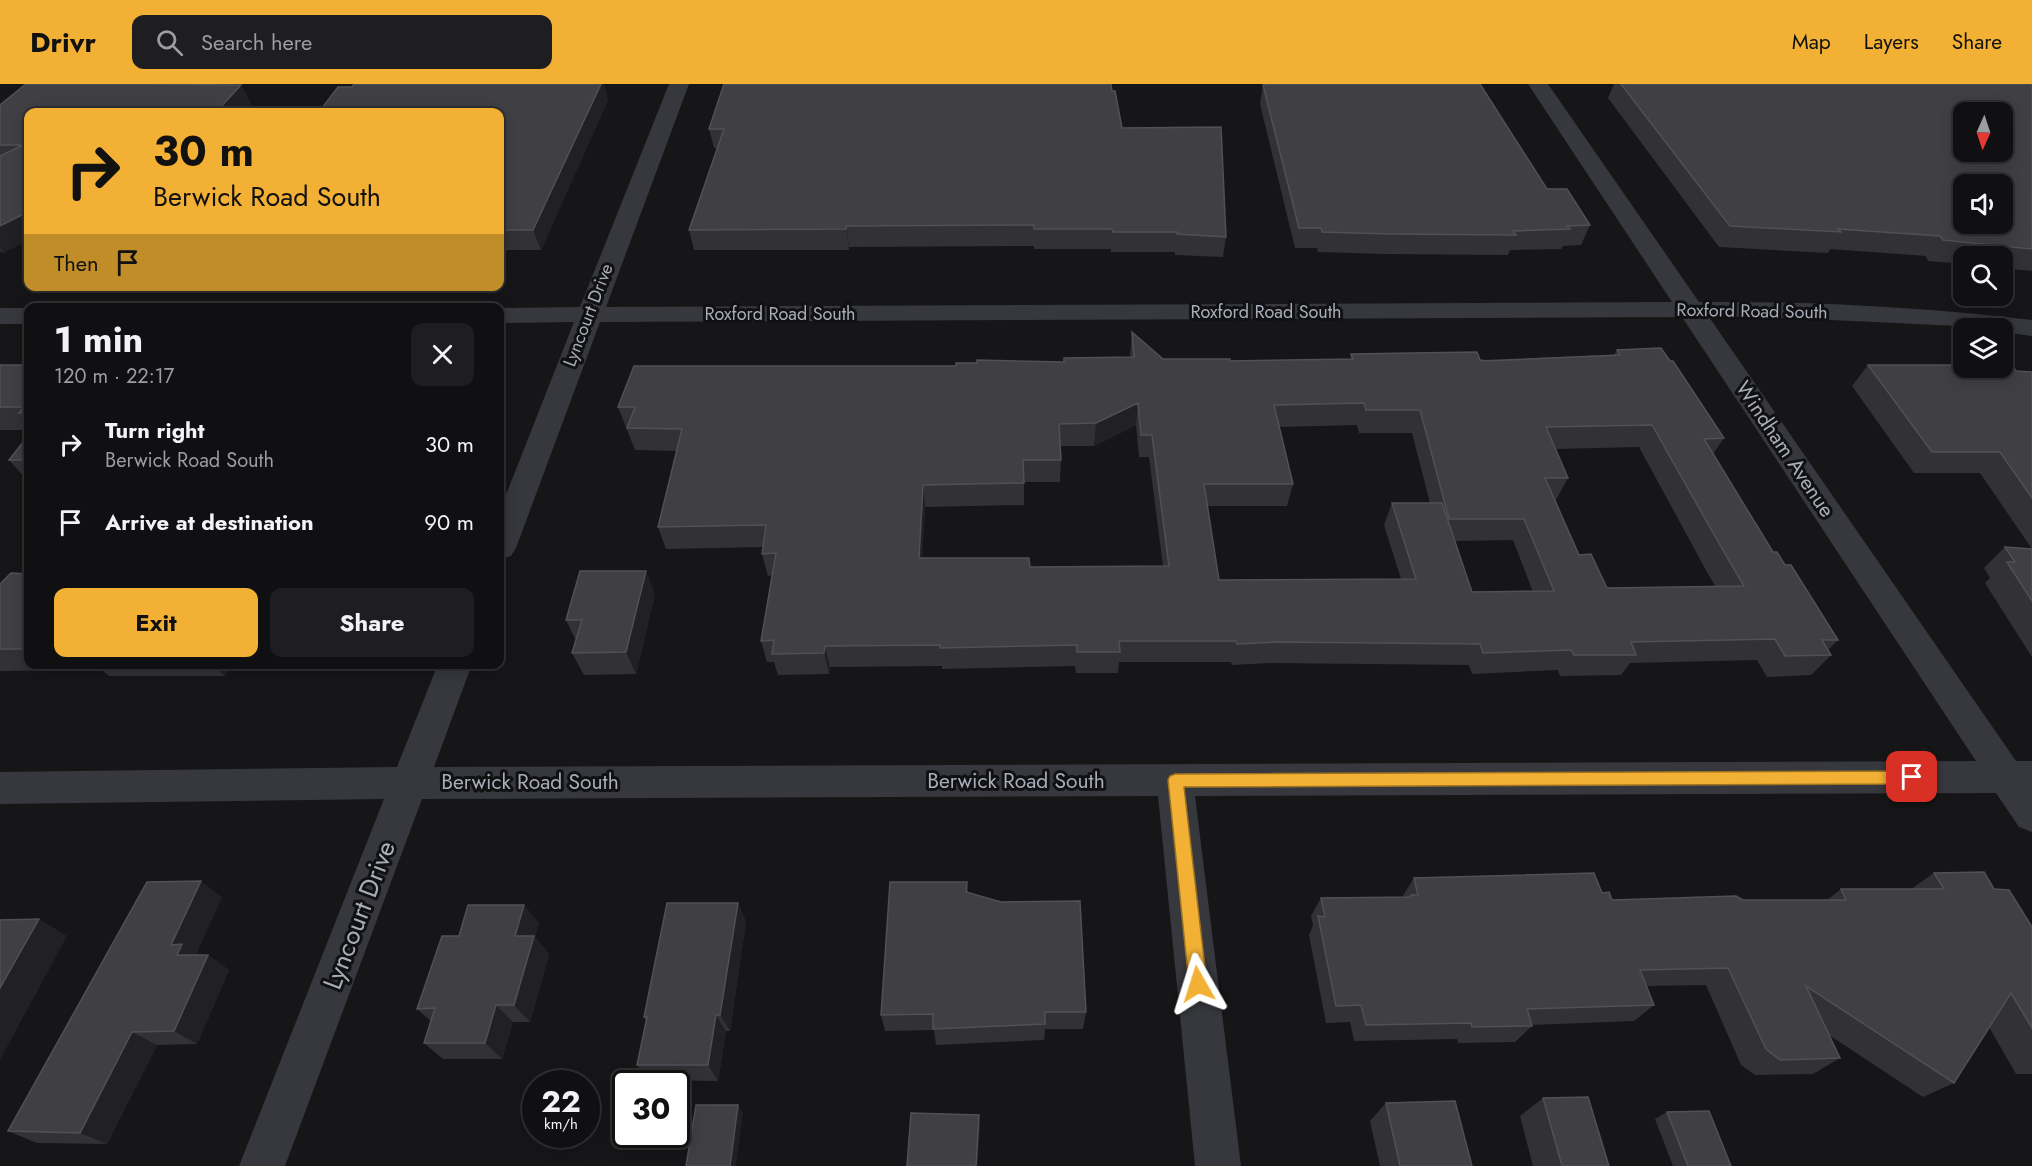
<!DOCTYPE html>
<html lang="en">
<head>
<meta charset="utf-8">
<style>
  body { margin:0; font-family:Jost,sans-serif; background:#1e1e20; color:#f1f3f6; height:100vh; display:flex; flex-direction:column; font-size:22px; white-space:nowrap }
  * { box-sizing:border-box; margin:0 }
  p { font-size:20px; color:#9c9d9f }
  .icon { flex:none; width:33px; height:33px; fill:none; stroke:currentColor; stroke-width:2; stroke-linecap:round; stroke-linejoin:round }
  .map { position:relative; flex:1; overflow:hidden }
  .side { position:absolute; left:24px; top:219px; width:480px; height:366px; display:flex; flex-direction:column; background:#101012; border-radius:12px; box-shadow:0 3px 15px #0003,0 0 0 2px #303032 }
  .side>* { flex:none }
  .guide { position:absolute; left:24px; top:24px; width:480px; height:183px; border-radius:12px; box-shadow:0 3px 15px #0003,0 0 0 2px #303032; background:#f2b134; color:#111; overflow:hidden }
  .needle { width:39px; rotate:183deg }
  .fabs { position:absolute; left:1953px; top:18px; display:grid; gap:12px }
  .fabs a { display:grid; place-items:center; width:60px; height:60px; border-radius:12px; background:#101012; box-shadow:0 3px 15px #0003,0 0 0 2px #303032; font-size:30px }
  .speed { position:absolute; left:522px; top:986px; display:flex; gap:12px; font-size:30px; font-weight:700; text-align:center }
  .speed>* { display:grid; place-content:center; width:78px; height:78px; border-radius:50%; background:#101012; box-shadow:0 3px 15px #0003,0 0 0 2px #303032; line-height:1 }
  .speed small { font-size:15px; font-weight:400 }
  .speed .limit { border:3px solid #111; border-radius:9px; background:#fff; color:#111 }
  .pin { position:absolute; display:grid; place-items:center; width:51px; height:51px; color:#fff; margin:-26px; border-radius:12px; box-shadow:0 3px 9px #0006 }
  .me { position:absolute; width:66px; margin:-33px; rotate:354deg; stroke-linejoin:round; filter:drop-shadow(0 0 4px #0008) }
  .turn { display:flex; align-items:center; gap:21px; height:126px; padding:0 30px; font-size:27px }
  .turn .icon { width:78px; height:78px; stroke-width:2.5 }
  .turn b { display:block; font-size:42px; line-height:51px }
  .then { display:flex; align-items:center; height:57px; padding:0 30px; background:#0003; gap:12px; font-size:22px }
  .round { display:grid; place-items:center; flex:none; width:63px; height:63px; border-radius:12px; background:#1e1e20 }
  .summary { display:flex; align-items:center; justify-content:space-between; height:102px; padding:0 30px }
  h1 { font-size:36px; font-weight:700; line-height:45px }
  .button { display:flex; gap:12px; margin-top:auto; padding:12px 30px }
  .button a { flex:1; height:69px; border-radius:12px; background:#f2b134; color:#111; font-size:24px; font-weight:700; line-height:69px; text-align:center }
  .button a+a { background:#1e1e20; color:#f1f3f6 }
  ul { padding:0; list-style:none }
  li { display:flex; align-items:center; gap:18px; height:78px; padding:0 30px }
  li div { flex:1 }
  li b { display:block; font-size:22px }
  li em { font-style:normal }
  header { display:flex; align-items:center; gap:36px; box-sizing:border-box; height:84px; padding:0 30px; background:#f2b134; color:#111 }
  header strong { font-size:28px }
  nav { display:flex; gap:33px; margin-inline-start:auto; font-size:21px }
  .search { width:420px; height:54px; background:#1e1e20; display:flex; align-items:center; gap:15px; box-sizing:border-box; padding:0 21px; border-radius:12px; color:#9c9d9f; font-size:22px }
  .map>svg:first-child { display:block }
</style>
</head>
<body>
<header>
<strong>Drivr</strong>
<div class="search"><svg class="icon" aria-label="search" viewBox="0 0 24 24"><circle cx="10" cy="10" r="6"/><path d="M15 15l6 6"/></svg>Search here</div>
<nav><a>Map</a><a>Layers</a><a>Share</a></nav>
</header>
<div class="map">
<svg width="2032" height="1082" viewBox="0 0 2032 1082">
  <rect width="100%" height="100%" fill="#161618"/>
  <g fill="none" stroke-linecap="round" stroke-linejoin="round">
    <g fill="#37383d" fill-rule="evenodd">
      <path d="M669,0H689L606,223L1672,218L1528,0H1548L1699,218C1810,217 1921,223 2032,236V252L2002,248V244L1767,233H1709L2016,677H2032V748L2019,743L1996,709L1195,712L1241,1082H1195L1158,712L422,715L285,1082H239L384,715L0,720V688L397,683L438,580H472L434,683L1976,677L1682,233L600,238L516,464L511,472L500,475V426L574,238L500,239L499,224L580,223Z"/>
      <rect x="0" y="224" width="28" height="16"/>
    </g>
  </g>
  <g fill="#323236" fill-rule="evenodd">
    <polygon points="1614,0 2032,0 2032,187 2002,184 2002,172 1964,172 1964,180 1928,177 1926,172 1830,165 1828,169 1719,163 1608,14"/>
    <polygon points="1263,1 1547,105 1590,141 1581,161 1563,162 1561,165 1510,166 1508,171 1385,170 1318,168 1317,164 1295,164 1260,20"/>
    <polygon points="1112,7 1122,44 1226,153 1223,173 1175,171 1175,168 1111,168 1111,165 1034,165 1034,162 849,163 849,166 694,166 689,146 717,64 714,64 709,45"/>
    <polygon points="608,16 541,166 500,166 500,28"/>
    <polygon points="0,21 252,21 245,28 28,28 28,156 3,169 0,167"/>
    <path d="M1132,248L1163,275L1230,277L1350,275L1351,270L1480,276L1614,271L1617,266L1724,354L1713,370L1773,468L1785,481L1838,556L1828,566L1831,571L1811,591L1767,593L1757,576L1630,579L1621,591L1560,592L1558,586L1472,590L1469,581L1270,579L1232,581L1231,578H1119L1118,589H1076L1075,582L942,585V582L830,583L829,590L778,591L774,578H767L761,557L772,491L768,492L762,470L763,463L666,465L658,443L677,367L635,366L618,323L956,282L1064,278L1130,273ZM1136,341L1139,373H1149L1163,482L1030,483L922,474L925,423L1024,421V398H1060L1061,376L1060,362H1094ZM1357,341L1359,349H1412L1430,419H1392L1384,441L1401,495L1219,496L1207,422H1287L1293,400L1279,343ZM1639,363L1708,490L1716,503L1607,504L1579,471L1555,416H1556L1568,394L1555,365ZM1513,456L1533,508H1472L1455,457Z"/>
    <rect x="0" y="281" width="28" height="65"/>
    <polygon points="1868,281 2032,288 2032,573 1985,499 1990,494 1984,484 2005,463 2032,465 1980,389 1914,389 1852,302"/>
    <polygon points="28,352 28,397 9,376"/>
    <polygon points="28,490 28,580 365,580 363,583 228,587 224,592 109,592 102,586 0,587 0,500"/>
    <polygon points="655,510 636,590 584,591 572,569 576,557 566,536"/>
    <polygon points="1934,789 1994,805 2032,843 2032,990 2016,990 1989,943 1954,999 1923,1013 1829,951 1840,974 1813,990 1755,991 1741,981 1706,901 1646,902 1654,921 1634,937 1531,941 1532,942 1515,958 1458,959 1457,955 1354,957 1350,938 1326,939 1309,851 1313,841 1311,832 1321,814 1402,813 1414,794 1602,809 1612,816 1827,816 1841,805 1911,805"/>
    <polygon points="967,798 968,808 1086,928 1083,945 1045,945 1044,956 936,961 934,946 885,947 881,931"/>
    <polygon points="222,813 196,870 198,871 208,871 229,886 197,960 157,961 107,1060 37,1059 8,1047"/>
    <polygon points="738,819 746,838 730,947 726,947 718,997 649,996 637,981 646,937 644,933"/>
    <polygon points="539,839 535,853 549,870 530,938 513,938 502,975 443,975 424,959 431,937 417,925 459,852"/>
    <polygon points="1543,1014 1609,1082 1533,1082 1520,1032"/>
    <polygon points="1386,1019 1472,1082 1380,1082 1370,1037"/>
    <polygon points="1667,1028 1731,1082 1673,1082 1655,1035"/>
  </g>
  <g fill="#212124">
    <polygon points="601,0 604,0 608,16 541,166 533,146"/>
    <polygon points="241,1 252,21 245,28 216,28"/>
    <polygon points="28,128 28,156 3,169 0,164 0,142"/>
    <polygon points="846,142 849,163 849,166 846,145"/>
    <polygon points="1138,319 1136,341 1094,362 1096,339"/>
    <polygon points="923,401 925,423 921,496 919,474"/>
    <polygon points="646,487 655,510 636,590 626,568"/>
    <polygon points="825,562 830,583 829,590 824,569"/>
    <polygon points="214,580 222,580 228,587 224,592"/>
    <polygon points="201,797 222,813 196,870 204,875 177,871 171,861"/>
    <polygon points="738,819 746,838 730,947 720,931"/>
    <polygon points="524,821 539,839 535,853 549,870 530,938 514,921 515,852"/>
    <polygon points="39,835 67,852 0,976 0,904"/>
    <polygon points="208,871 229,886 197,960 174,947"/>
    <polygon points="496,921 513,938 502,975 485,959"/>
    <polygon points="716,931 726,947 718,997 708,981"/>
    <polygon points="132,948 157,961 107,1060 80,1049"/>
    <polygon points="738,1021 743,1029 736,1082 730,1082"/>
    <polygon points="979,1031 980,1043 978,1082 976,1082"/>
  </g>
  <g fill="#3f3f44" stroke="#4f5156" stroke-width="1.5" fill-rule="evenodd">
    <polygon points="26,0 125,0 241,1 216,28 28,28 28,128 0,142 0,72 23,61 0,61 0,21"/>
    <polygon points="354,0 601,0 533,146 500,146 500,28 319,28 338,3 352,3"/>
    <polygon points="724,0 1111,0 1112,7 1115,7 1122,44 1221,43 1226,153 1177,150 1177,148 1113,148 1112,145 1034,145 1034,141 846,142 846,145 689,146 724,45 709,45"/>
    <polygon points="1272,0 1480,0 1547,105 1567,105 1590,141 1567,142 1570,145 1513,147 1516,151 1391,150 1322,148 1321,144 1299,144 1263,1"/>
    <path d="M1621,0H2032V165L1943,156L1940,152L1838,145L1841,148L1730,142ZM1964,28H2002V68H1964ZM1964,100H2002V140H1964Z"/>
    <path d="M1132,248L1163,275H1230V277L1353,275L1351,270L1477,268L1480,276L1486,277L1620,271L1617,266L1661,264L1670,277H1673L1724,354L1704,355L1773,468H1777L1785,481H1791L1838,556H1822L1831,571L1785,572L1775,555L1631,558L1636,571H1574L1571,566L1483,569L1480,560L1276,558L1237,560L1236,557H1119L1120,568H1077V561L940,564V561L825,562L824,569L772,570L774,556L761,557L776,469L762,470L766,441L658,443L682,345L627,344L635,323H618L634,282H956V279H977V276L1064,278V274L1134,273ZM1138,319L1141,351H1152L1169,482L1030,483L1029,474H919L923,401L1024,399L1023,376H1061L1059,340L1096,339ZM1364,319L1366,326H1420L1449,435H1524L1554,507L1472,508L1442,419H1392L1416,495L1219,496L1204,400H1293L1274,321ZM1652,341L1724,468L1744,502L1607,504L1591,470L1579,471L1545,394H1568L1546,343Z"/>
    <polygon points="0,281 28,281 28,329 19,329 24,323 0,323"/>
    <polygon points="1868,281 1961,281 1964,282 1964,284 2014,284 2016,287 2032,288 2032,414 2000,368 1932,368"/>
    <polygon points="28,352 28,376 9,376"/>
    <polygon points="2005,463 2032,465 2032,517 2007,478 2015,478"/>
    <polygon points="580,487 646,487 626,568 572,569 582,536 566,536"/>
    <polygon points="11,489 28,490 28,565 0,565 0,500"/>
    <polygon points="1984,788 1994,805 2009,806 2032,843 2032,944 2011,909 1954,999 1806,902 1840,974 1780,976 1766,965 1728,884 1640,886 1654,921 1527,925 1532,942 1472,943 1471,939 1366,941 1361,921 1336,922 1318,832 1325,833 1321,814 1411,813 1411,811 1418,811 1414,794 1594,789 1602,809 1609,808 1612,816 1736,812 1743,816 1846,816 1841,805 1944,805 1934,789"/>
    <polygon points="201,797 171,861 182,860 177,871 208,871 174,947 132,948 80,1049 8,1047 147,798"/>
    <polygon points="890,798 967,798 966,808 1001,818 1080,817 1086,928 1045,928 1045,940 933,945 933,930 881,931"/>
    <polygon points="667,819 738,819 720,931 716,931 708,981 637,981 647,933 644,933"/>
    <polygon points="468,821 524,821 515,852 534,852 514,921 496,921 485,959 424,959 435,924 417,925 442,852 459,852"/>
    <polygon points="39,835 0,904 0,836"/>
    <polygon points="1588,1013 1609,1082 1562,1082 1543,1014"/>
    <polygon points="1455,1017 1472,1082 1400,1082 1386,1019"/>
    <polygon points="696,1021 738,1021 730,1082 686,1082"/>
    <polygon points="1709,1027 1731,1082 1688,1082 1667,1028"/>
    <polygon points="911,1029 979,1031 976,1082 907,1082"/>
  </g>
  <polygon fill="#f2b134" stroke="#9d7322" stroke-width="1.5" points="1912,687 1917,689 1919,693 1917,698 1912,700 1184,703 1207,900 1204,906 1198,909 1192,906 1189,900 1168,696 1170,692 1175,690"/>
  <g text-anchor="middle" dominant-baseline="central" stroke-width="6" stroke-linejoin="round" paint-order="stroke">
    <g font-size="18" fill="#a8adb8" stroke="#111113">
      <text transform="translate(1752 227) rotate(1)">Roxford Road South</text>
      <text x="1266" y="228">Roxford Road South</text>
      <text x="780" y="230">Roxford Road South</text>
      <text transform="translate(588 231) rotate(-69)">Lyncourt Drive</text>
    </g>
    <g font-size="21" fill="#a8adb8" stroke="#111113">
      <text transform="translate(1785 365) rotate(56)">Windham Avenue</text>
      <text x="1016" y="697">Berwick Road South</text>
      <text x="530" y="698">Berwick Road South</text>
    </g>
    <g font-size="26" fill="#a8adb8" stroke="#111113">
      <text transform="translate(359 831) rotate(-69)">Lyncourt Drive</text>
    </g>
  </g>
</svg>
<div class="fabs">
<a><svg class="needle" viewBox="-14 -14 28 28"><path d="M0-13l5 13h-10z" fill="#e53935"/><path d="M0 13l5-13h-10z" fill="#9c9d9f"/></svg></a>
<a><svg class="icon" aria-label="sound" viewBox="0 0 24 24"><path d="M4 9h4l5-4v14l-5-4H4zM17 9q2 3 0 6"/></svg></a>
<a><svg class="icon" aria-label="search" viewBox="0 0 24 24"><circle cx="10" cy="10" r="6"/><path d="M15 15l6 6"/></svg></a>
<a><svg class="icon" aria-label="layers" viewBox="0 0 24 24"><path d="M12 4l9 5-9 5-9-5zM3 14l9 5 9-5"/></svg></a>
</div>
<div class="speed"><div>22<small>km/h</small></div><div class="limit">30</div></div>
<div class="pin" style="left:1912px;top:693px;background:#d93025"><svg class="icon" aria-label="arrive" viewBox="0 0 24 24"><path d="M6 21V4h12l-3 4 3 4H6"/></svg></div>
<svg class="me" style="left:1198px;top:900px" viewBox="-20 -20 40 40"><path d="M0-17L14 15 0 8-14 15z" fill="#f2b134" stroke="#fff" stroke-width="4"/></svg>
<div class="guide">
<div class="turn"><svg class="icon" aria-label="right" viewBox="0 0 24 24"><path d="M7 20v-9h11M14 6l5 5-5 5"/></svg><div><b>30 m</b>Berwick Road South</div></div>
<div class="then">Then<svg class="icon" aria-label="arrive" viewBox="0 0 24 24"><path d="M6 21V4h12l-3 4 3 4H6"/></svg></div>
</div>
<section class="side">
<div class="summary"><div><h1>1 min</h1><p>120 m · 22:17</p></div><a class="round"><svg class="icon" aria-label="close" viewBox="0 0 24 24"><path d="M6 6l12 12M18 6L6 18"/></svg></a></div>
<ul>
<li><svg class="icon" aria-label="right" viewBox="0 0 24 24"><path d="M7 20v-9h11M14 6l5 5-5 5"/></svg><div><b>Turn right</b><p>Berwick Road South</p></div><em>30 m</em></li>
<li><svg class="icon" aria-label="arrive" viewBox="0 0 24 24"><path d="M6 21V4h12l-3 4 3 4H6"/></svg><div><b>Arrive at destination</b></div><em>90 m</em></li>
</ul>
<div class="button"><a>Exit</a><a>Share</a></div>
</section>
</div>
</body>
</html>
